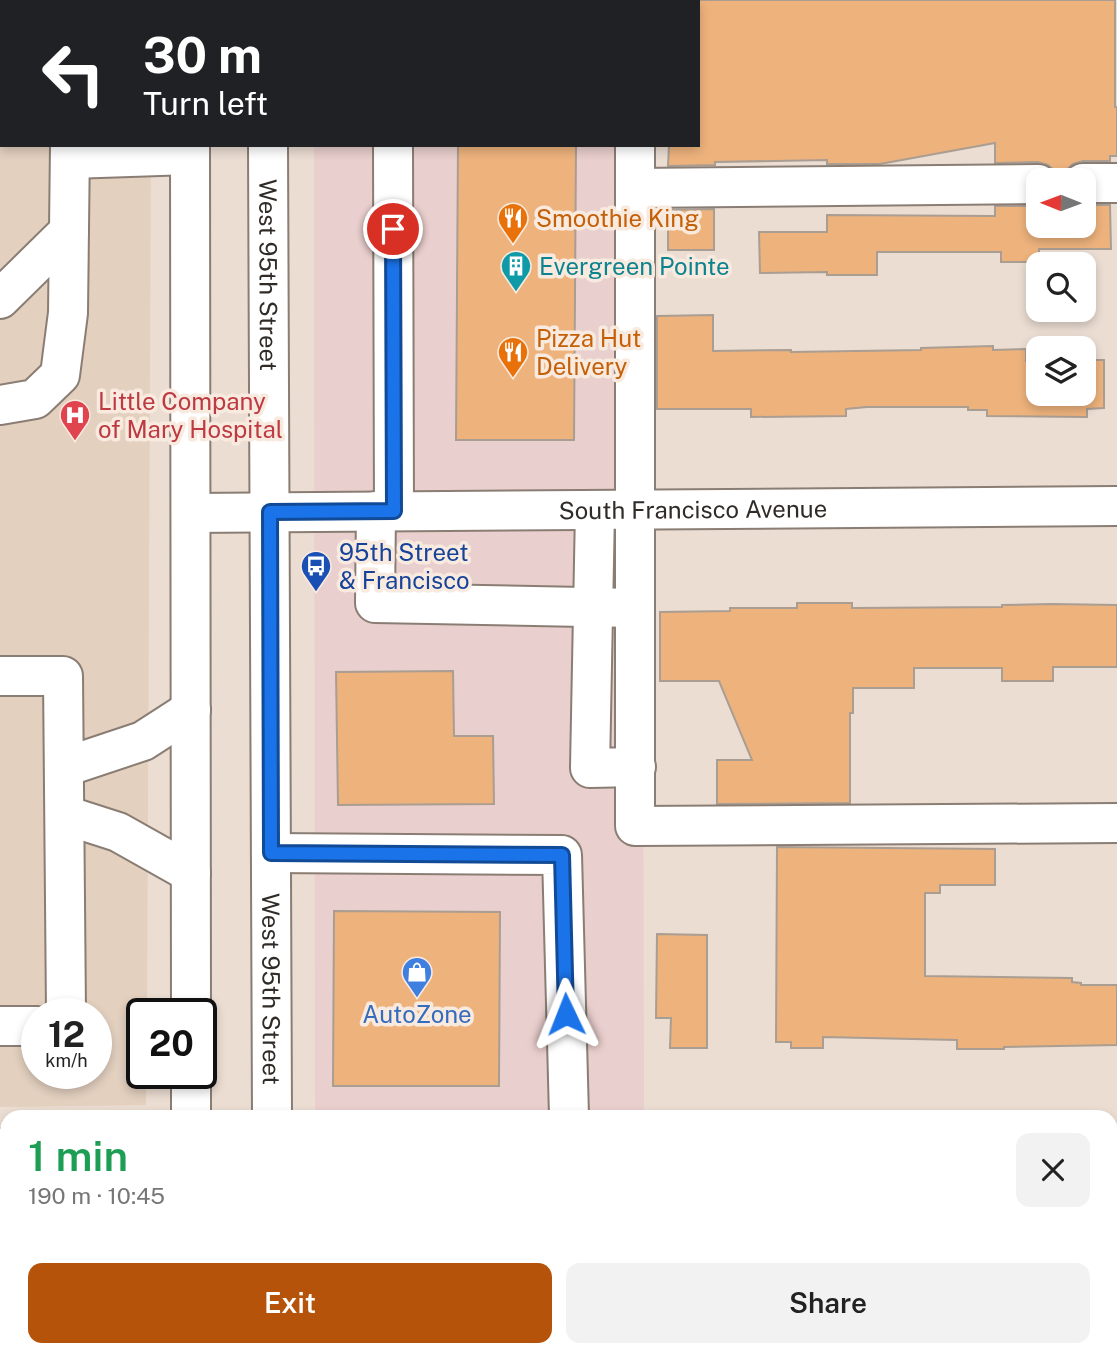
<!DOCTYPE html>
<html lang="en">
<head>
<meta charset="utf-8">
<style>
  body { margin:0; font-family:"Public Sans",sans-serif; background:#f2f2f2; color:#222; height:100vh; display:flex; flex-direction:column; font-size:26px; white-space:nowrap }
  * { box-sizing:border-box; margin:0 }
  p { font-size:23px; color:#767676 }
  .icon { flex:none; width:38px; height:38px; fill:none; stroke:currentColor; stroke-width:2; stroke-linecap:round; stroke-linejoin:round }
  .map { position:relative; flex:1; overflow:hidden }
  .drawer { position:absolute; left:0px; top:1110px; width:1118px; height:247px; display:flex; flex-direction:column; background:#fff; border-radius:21px 21px 0 0; box-shadow:0 4px 10px #0003 }
  .drawer>* { flex:none }
  .banner { position:absolute; left:0px; top:0px; width:700px; height:147px; box-shadow:0 4px 10px #0003; background:#202124; color:#fff; overflow:hidden }
  .needle { width:46px; rotate:271deg }
  .fabs { position:absolute; left:1026px; top:168px; display:grid; gap:14px }
  .fabs a { display:grid; place-items:center; width:70px; height:70px; border-radius:14px; background:#fff; box-shadow:0 4px 10px #0003; font-size:35px }
  .speed { position:absolute; left:21px; top:998px; display:flex; gap:14px; font-size:35px; font-weight:700; text-align:center }
  .speed>* { display:grid; place-content:center; width:91px; height:91px; border-radius:50%; background:#fff; box-shadow:0 4px 10px #0003; line-height:1 }
  .speed small { font-size:18px; font-weight:400 }
  .speed .limit { border:4px solid #111; border-radius:10px; background:#fff; color:#111 }
  .pin { position:absolute; display:grid; place-items:center; width:60px; height:60px; color:#fff; margin:-30px; border:4px solid #fff; border-radius:50%; box-shadow:0 2px 7px #0007 }
  .me { position:absolute; width:77px; margin:-38px; rotate:358deg; stroke-linejoin:round; filter:drop-shadow(0 0 5px #0008) }
  .turn { display:flex; align-items:center; gap:24px; height:147px; padding:0 28px; font-size:32px }
  .turn .icon { width:91px; height:91px; stroke-width:2.5 }
  .turn b { display:block; font-size:49px; line-height:60px }
  .round { display:grid; place-items:center; flex:none; width:74px; height:74px; border-radius:14px; background:#f2f2f2 }
  .head { display:flex; align-items:center; justify-content:space-between; height:119px; padding:0 28px }
  h1 { font-size:42px; font-weight:600; line-height:52px; color:#1e9e55 }
  .button { display:flex; gap:14px; margin-top:auto; padding:14px 28px }
  .button a { flex:1; height:80px; border-radius:14px; background:#b45309; color:#fff; font-size:28px; font-weight:600; line-height:80px; text-align:center }
  .button a+a { background:#f2f2f2; color:#222 }
  .map>svg:first-child { display:block }
</style>
</head>
<body>
<div class="map">
<svg width="1117" height="1355" viewBox="0 0 1117 1355">
  <rect width="100%" height="100%" fill="#ebddd2"/>
  <g fill="#e9cfcd">
    <polygon points="314,145 642,145 644,1116 315,1116"/>
    <polygon points="0,1185 7,1185 7,1349 148,1349 148,1355 0,1355"/>
    <rect x="315" y="1349" width="329" height="6"/>
  </g>
  <path fill="#e3d0bf" fill-rule="evenodd" d="M0,0H152V2H2V145H151L147,1013H142V1073H146V1105L0,1107ZM37,1013H96V1073H37Z"/>
  <g fill="#eeb37d" stroke="#aa9d92" stroke-width="2">
    <polygon points="698,0 1115,0 1115,107 1117,107 1117,156 1110,156 1110,161 1083,161 1073,164 1064,172 1062,180 1059,180 1056,172 1048,165 1038,162 995,163 995,143 880,164 827,164 827,160 715,162 715,165 668,166 669,145 698,145"/>
    <polygon points="458,145 576,145 574,440 456,440"/>
    <polygon points="1083,205 1110,205 1111,249 1039,249 1039,262 1001,262 1001,252 877,252 877,275 827,275 827,272 760,273 759,232 827,232 827,215 995,216 995,206 1038,206 1038,226 1083,226"/>
    <polygon points="714,209 714,250 668,250 668,210"/>
    <polygon points="713,315 713,351 791,350 791,352 921,350 921,348 993,346 993,350 1026,349 1026,361 1038,361 1038,394 1083,394 1083,360 1104,360 1104,408 1087,409 1087,417 987,416 987,410 968,410 968,407 867,407 846,409 846,416 751,417 751,409 657,409 657,316"/>
    <polygon points="797,603 852,603 852,608 1002,607 1002,605 1052,604 1117,605 1117,667 1053,667 1053,681 1002,681 1002,668 914,668 914,688 853,688 853,713 850,713 850,803 717,804 717,760 752,760 719,681 660,681 660,612 730,611 730,608 797,608"/>
    <polygon points="453,671 454,736 493,736 494,804 338,805 336,672"/>
    <polygon points="777,847 995,849 995,885 940,885 940,893 925,893 925,976 1072,978 1072,982 1081,983 1081,985 1117,985 1117,1045 1004,1047 1004,1049 957,1049 957,1040 823,1037 823,1048 791,1048 791,1042 776,1042"/>
    <polygon points="334,911 500,912 499,1086 333,1086"/>
    <polygon points="657,934 707,935 707,1048 670,1048 671,1018 656,1018"/>
  </g>
  <g fill="none" stroke-linecap="round" stroke-linejoin="round">
    <g stroke="#8a7d73" stroke-width="42">
      <g id="minor">
        <polyline points="66,0 66,2"/>
        <polyline points="392,0 392,2"/>
        <polyline points="634,0 634,2"/>
        <polyline points="0,105 2,105"/>
        <polyline points="393,145 394,511"/>
        <polyline points="635,145 635,826 1117,823"/>
        <polyline points="70,159 190,155"/>
        <polyline points="1083,183 1117,183"/>
        <polyline points="635,188 1038,184"/>
        <polyline points="0,299 69,231"/>
        <polyline points="0,405 35,399 60,375 68,313 70,145"/>
        <polyline points="595,510 590,768 636,767"/>
        <polyline points="376,511 375,603 635,608"/>
        <path id="s1" d="M191,513L1117,506"/>
        <polyline points="0,676 63,676 66,1013"/>
        <polyline points="65,767 143,741 191,710"/>
        <polyline points="65,815 118,832 191,873"/>
        <polyline points="271,853 562,855 569,1116"/>
        <polyline points="0,1026 37,1026"/>
        <polyline points="1111,1145 1117,1145"/>
        <polyline points="0,1148 7,1148"/>
        <polyline points="633,1349 633,1355"/>
      </g>
    </g>
    <g stroke="#8a7d73" stroke-width="42">
      <g id="major">
        <polyline points="190,0 190,2"/>
        <polyline points="268,0 268,2"/>
        <polyline points="190,145 191,1013"/>
        <path id="s2" d="M268,145L272,1116"/>
        <polyline points="191,1073 191,1116"/>
        <polyline points="273,1349 273,1355"/>
        <polyline points="190,1355 190,1349"/>
      </g>
    </g>
    <use href="#minor" stroke="#fff" stroke-width="38"/>
    <use href="#major" stroke="#fff" stroke-width="38"/>
  </g>
  <g fill="none" stroke-linecap="round" stroke-linejoin="round">
    <g stroke="#114b97" stroke-width="18">
      <polyline id="route" points="393,229 394,511 270,512 271,853 562,855 566,1014"/>
    </g>
    <use href="#route" stroke="#1a73e8" stroke-width="12"/>
  </g>
  <defs>
    <g id="restaurant-pin" transform="scale(1.575)"><path d="M0 17L-7.5 6A9.5 9.5 0 1 1 7.5 6Z" fill="#e8710a" stroke="#f8eadf"/><path d="M-5-6h1v4h1v-4h1v4h1v-4h1v5L-1.5 .5V6h-2V.5L-5-1ZM5-6V6H3V1.5H1.5Q1.5-4 5-6Z" fill="#fff"/></g>
    <g id="building-pin" transform="scale(1.575)"><path d="M0 17L-7.5 6A9.5 9.5 0 1 1 7.5 6Z" fill="#0f9aa8" stroke="#f8eadf"/><path d="M-4-6H4V6H1V3H-1V6H-4ZM-2.5-4.3h1.7v1.8h-1.7ZM.8-4.3h1.7v1.8H.8ZM-2.5-1h1.7V.8h-1.7ZM.8-1h1.7V.8H.8Z" fill="#fff"/></g>
    <g id="hospital-pin" transform="scale(1.575)"><path d="M0 17L-7.5 6A9.5 9.5 0 1 1 7.5 6Z" fill="#e0444e" stroke="#f8eadf"/><path d="M-5-5h3v3.5h4V-5h3V5h-3V1.5h-4V5h-3Z" fill="#fff"/></g>
    <g id="bus-pin" transform="scale(1.575)"><path d="M0 17L-7.5 6A9.5 9.5 0 1 1 7.5 6Z" fill="#1a4fb4" stroke="#f8eadf"/><path d="M-5-6H5V4H4V6H2V4H-2V6H-4V4H-5ZM-3.5-4V0h7V-4ZM-3.5 1.2v1.5H-2V1.2ZM2 1.2v1.5H3.5V1.2Z" fill="#fff"/></g>
    <g id="shop-pin" transform="scale(1.575)"><path d="M0 17L-7.5 6A9.5 9.5 0 1 1 7.5 6Z" fill="#3f7fe0" stroke="#f8eadf"/><path d="M-5-2.5h2.3a2.7 3.5 0 0 1 5.4 0H5L5.5 6h-11ZM-1.5-2.5h3a1.5 2.3 0 0 0-3 0Z" fill="#fff"/></g>
  </defs>
  <g fill-rule="evenodd">
    <use href="#restaurant-pin" x="513" y="218"/>
    <use href="#building-pin" x="516" y="266"/>
    <use href="#restaurant-pin" x="513" y="352"/>
    <use href="#hospital-pin" x="75" y="415"/>
    <use href="#bus-pin" x="316" y="566"/>
    <use href="#shop-pin" x="417" y="972"/>
  </g>
  <g text-anchor="middle" dominant-baseline="central" stroke-width="7" stroke-linejoin="round" paint-order="stroke">
    <g font-size="24" fill="#c56008" stroke="#f8eadf" text-anchor="start">
      <text x="536" y="218">Smoothie King</text>
      <text x="536" y="338">Pizza Hut<tspan x="536" dy="28">Delivery</tspan></text>
    </g>
    <g font-size="24" fill="#0d838f" stroke="#f8eadf" text-anchor="start">
      <text x="539" y="266">Evergreen Pointe</text>
    </g>
    <g font-size="24" fill="#302b27" stroke="#f8eadf">
      <text stroke="none"><textPath href="#s2" startOffset="130">West 95th Street</textPath></text>
      <text stroke="none"><textPath href="#s1" startOffset="502">South Francisco Avenue</textPath></text>
      <text stroke="none"><textPath href="#s2" startOffset="844">West 95th Street</textPath></text>
    </g>
    <g font-size="24" fill="#be3a42" stroke="#f8eadf" text-anchor="start">
      <text x="98" y="401">Little Company<tspan x="98" dy="28">of Mary Hospital</tspan></text>
    </g>
    <g font-size="24" fill="#164399" stroke="#f8eadf" text-anchor="start">
      <text x="339" y="552">95th Street<tspan x="339" dy="28">&amp; Francisco</tspan></text>
    </g>
    <g font-size="24" fill="#366cbe" stroke="#f8eadf">
      <text x="417" y="1014">AutoZone</text>
    </g>
  </g>
</svg>
<div class="fabs">
<a><svg class="needle" viewBox="-14 -14 28 28"><path d="M0-13l5 13h-10z" fill="#e53935"/><path d="M0 13l5-13h-10z" fill="#767676"/></svg></a>
<a><svg class="icon" aria-label="search" viewBox="0 0 24 24"><circle cx="10" cy="10" r="6"/><path d="M15 15l6 6"/></svg></a>
<a><svg class="icon" aria-label="layers" viewBox="0 0 24 24"><path d="M12 4l9 5-9 5-9-5zM3 14l9 5 9-5"/></svg></a>
</div>
<div class="speed"><div>12<small>km/h</small></div><div class="limit">20</div></div>
<div class="pin" style="left:393px;top:229px;background:#d93025"><svg class="icon" aria-label="arrive" viewBox="0 0 24 24"><path d="M6 21V4h12l-3 4 3 4H6"/></svg></div>
<svg class="me" style="left:566px;top:1014px" viewBox="-20 -20 40 40"><path d="M0-17L14 15 0 8-14 15z" fill="#1a73e8" stroke="#fff" stroke-width="4"/></svg>
<div class="banner">
<div class="turn"><svg class="icon" aria-label="left" viewBox="0 0 24 24"><path d="M17 20v-9H6M10 6l-5 5 5 5"/></svg><div><b>30 m</b>Turn left</div></div>
</div>
<section class="drawer">
<div class="head"><div><h1>1 min</h1><p>190 m · 10:45</p></div><a class="round"><svg class="icon" aria-label="close" viewBox="0 0 24 24"><path d="M6 6l12 12M18 6L6 18"/></svg></a></div>
<div class="button"><a>Exit</a><a>Share</a></div>
</section>
</div>
</body>
</html>
